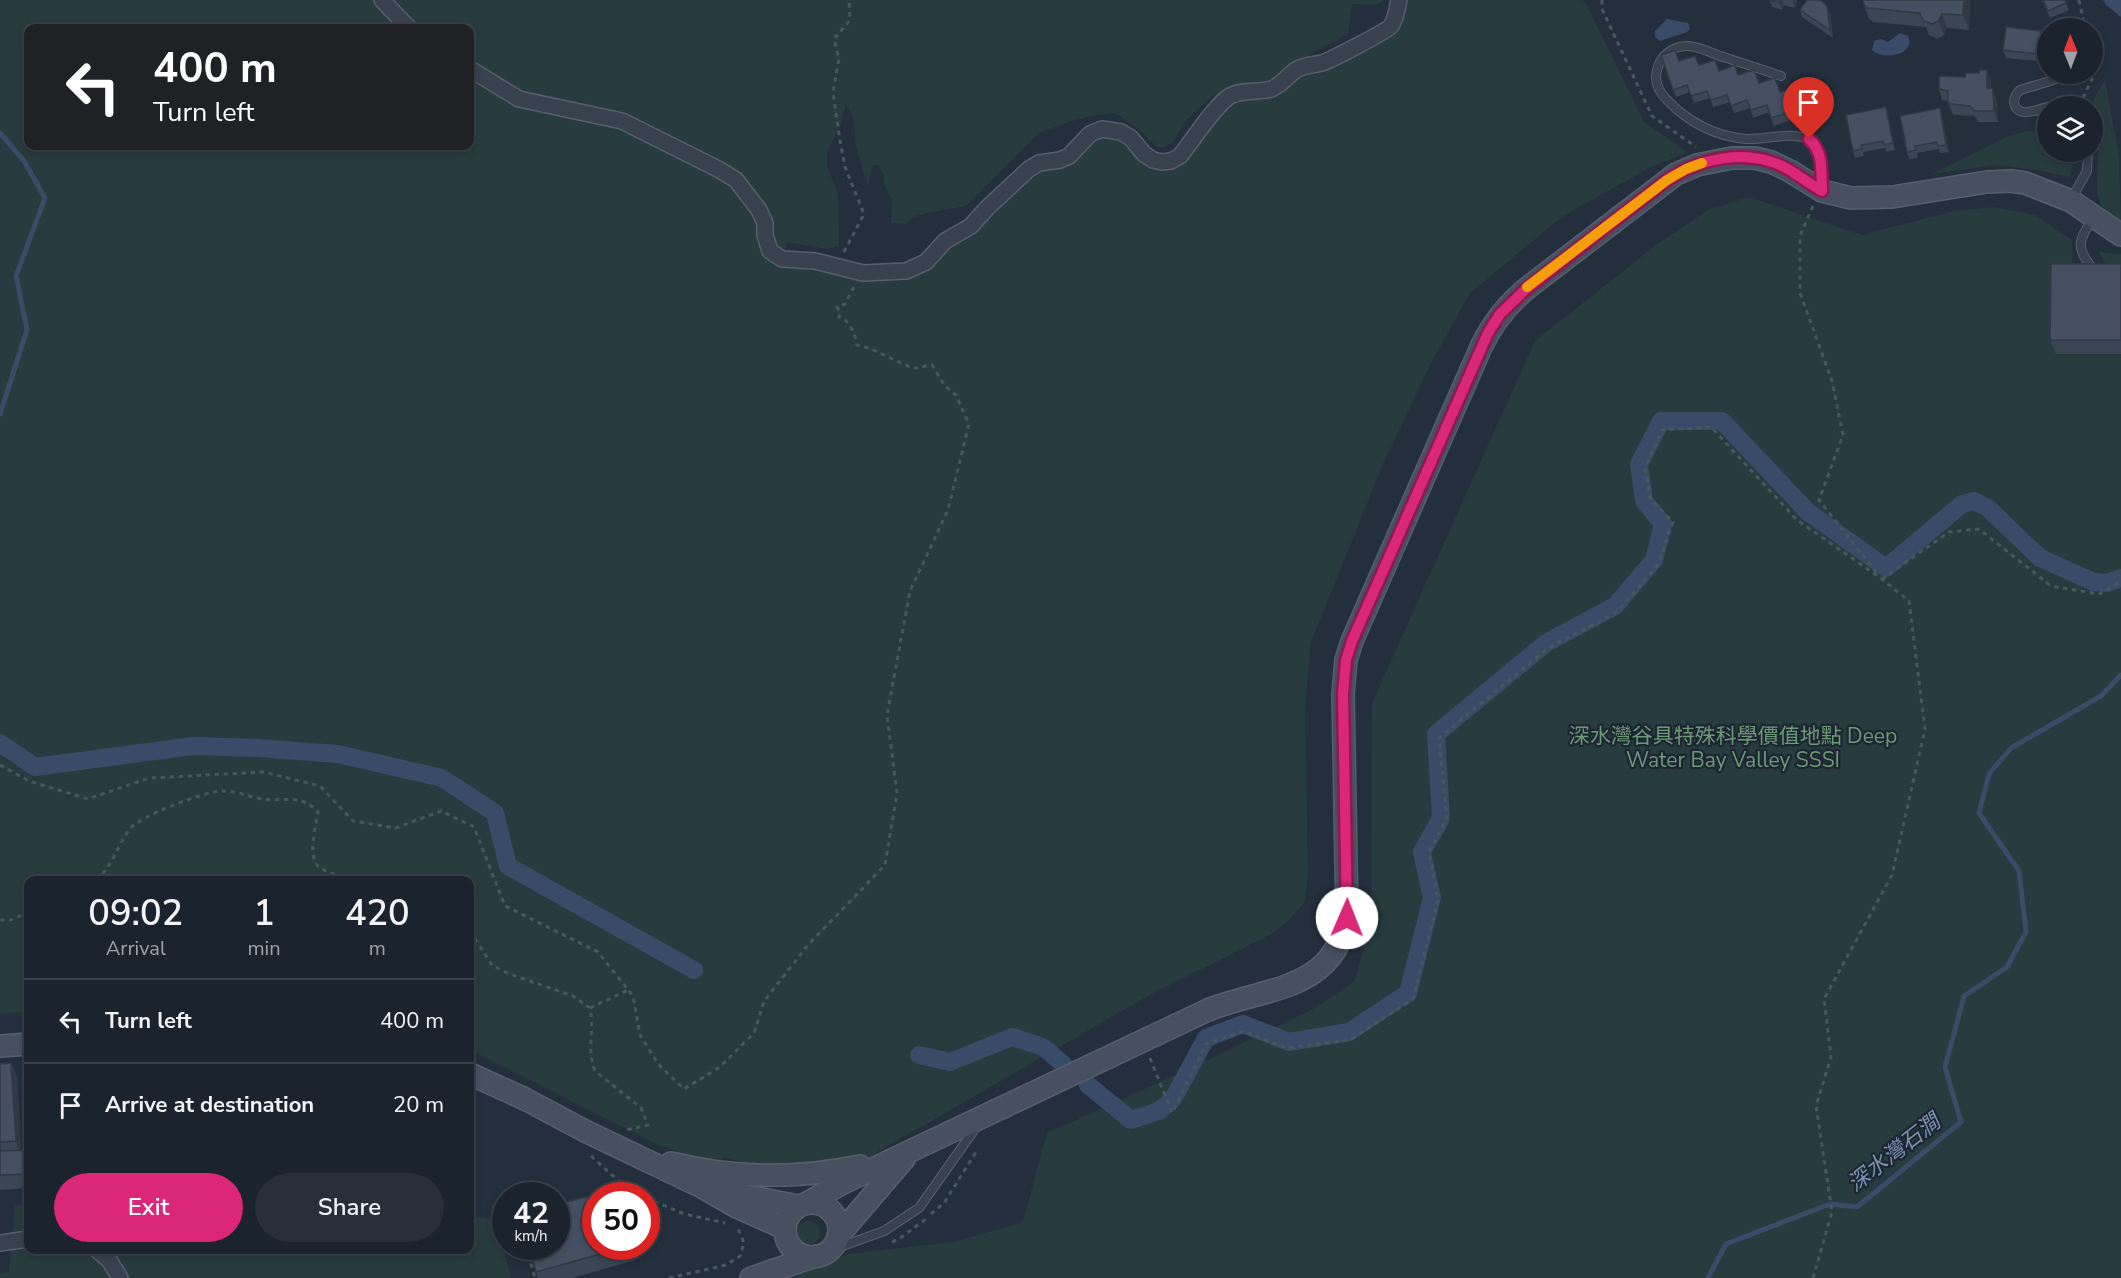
<!DOCTYPE html>
<html lang="en">
<head>
<meta charset="utf-8">
<style>
  body { margin:0; font-family:"Nunito Sans","Noto Sans TC",sans-serif; background:#282f3a; color:#f1f3f6; height:100vh; display:flex; flex-direction:column; font-size:22px; white-space:nowrap }
  * { box-sizing:border-box; margin:0 }
  p { font-size:20px; color:#a0a4aa }
  .icon { flex:none; width:33px; height:33px; fill:none; stroke:currentColor; stroke-width:2; stroke-linecap:round; stroke-linejoin:round }
  .map { position:relative; flex:1; overflow:hidden }
  .sheet { position:absolute; left:24px; top:876px; width:450px; height:378px; display:flex; flex-direction:column; background:#1b232e; border-radius:12px; box-shadow:0 3px 9px #0003,0 0 0 2px #39404a }
  .sheet>* { flex:none }
  .guide { position:absolute; left:24px; top:24px; width:450px; height:126px; border-radius:12px; box-shadow:0 3px 9px #0003,0 0 0 2px #39404a; background:#202124; color:#fff; overflow:hidden }
  .needle { width:39px; rotate:359deg }
  .controls { position:absolute; left:2037px; top:18px; display:grid; gap:12px }
  .controls a { display:grid; place-items:center; width:66px; height:66px; border-radius:50%; background:#1b232e; box-shadow:0 3px 9px #0003,0 0 0 2px #39404a; font-size:30px }
  .speed { position:absolute; left:492px; top:1182px; display:flex; gap:12px; font-size:30px; font-weight:700; text-align:center }
  .speed>* { display:grid; place-content:center; width:78px; height:78px; border-radius:50%; background:#1b232e; box-shadow:0 3px 9px #0003,0 0 0 2px #39404a; line-height:1 }
  .speed small { font-size:15px; font-weight:400 }
  .speed .limit { border:9px solid #d22; background:#fff; color:#111 }
  .pin { position:absolute; display:grid; place-items:center; width:51px; height:51px; color:#fff; margin:-62px -26px; border-radius:50% 50% 50% 0; rotate:-45deg; box-shadow:0 0 6px #0007 }
  .pin .icon { rotate:45deg }
  .me { position:absolute; width:66px; margin:-33px; rotate:1deg; stroke-linejoin:round; filter:drop-shadow(0 0 4px #0008) }
  .turn { display:flex; align-items:center; gap:21px; height:126px; padding:0 30px; font-size:27px }
  .turn .icon { width:78px; height:78px; stroke-width:2.5 }
  .turn b { display:block; font-size:42px; line-height:51px }
  .eta { display:flex; justify-content:space-evenly; align-items:center; height:102px; text-align:center }
  .eta b { font-size:36px; font-weight:600; line-height:42px }
  .button { display:flex; gap:12px; margin-top:auto; padding:12px 30px }
  .button a { flex:1; height:69px; border-radius:36px; background:#db2777; color:#fff; font-size:24px; font-weight:600; line-height:69px; text-align:center }
  .button a+a { background:#282f3a; color:#f1f3f6 }
  ul { padding:0; list-style:none }
  li { display:flex; align-items:center; gap:18px; height:84px; padding:0 30px; border-top:2px solid #39404a }
  li div { flex:1 }
  li b { display:block; font-size:22px }
  li em { font-style:normal }
  .map>svg:first-child { display:block }
</style>
</head>
<body>
<div class="map">
<svg width="2121" height="1278" viewBox="0 0 2121 1278">
  <rect width="100%" height="100%" fill="#242f3e"/>
  <g fill="#263c3f" fill-rule="evenodd">
    <path d="M0,0H1385L1376,5L1352,4L1348,34L1295,63L1281,75L1258,84L1246,83L1211,97L1187,120L1172,143L1165,147H1157L1137,128L1115,113L1096,115L1072,121L1039,133L966,206L927,213L913,217L905,224L891,223L892,201L884,184V175L878,165H873L868,186L856,146L853,116L846,104L840,126L827,152V167L838,194L839,246L828,249L787,242L783,262L909,274L1031,171L1092,137L1114,134L1163,166L1223,106L1288,81L1377,39L1404,0H1582L1586,3L1644,122L1687,152L1651,167L1563,216L1470,293L1431,363L1383,464L1311,642L1305,708L1308,873L1305,902L1289,920L1272,934L1153,993L867,1158L763,1168L723,1157L718,1164L692,1157L659,1145L470,1050V880H28V1012L0,1014ZM28,28H470V146H28Z"/>
    <path d="M2105,80L2119,156L2121,221C2087,210 2100,175 2098,151C2096,136 2089,118 2092,105C2093,97 2101,87 2105,80Z"/>
    <polygon points="2029,131 2047,133 2048,152 2073,152 2074,162 2069,177 2038,170 1995,165 1932,174 2009,136"/>
    <polygon points="1749,197 1862,235 1954,211 1995,207 2034,215 2072,240 2073,278 2056,354 2121,354 2121,1278 793,1278 847,1254 954,1242 1023,1222 1047,1133 1213,1058 1313,1009 1354,982 1371,925 1372,703 1535,341 1656,245 1708,210"/>
    <polygon points="2099,252 2121,254 2121,278 2113,278"/>
    <polygon points="28,1084 28,1152 25,1152 22,1085"/>
    <polygon points="28,1204 28,1250 470,1250 470,1216 496,1219 511,1278 0,1278 0,1273 9,1272 15,1206"/>
    <circle cx="808" cy="1233" r="12"/>
  </g>
  <g fill="#394c67">
    <polygon points="2103,0 2121,0 2121,17 2106,5"/>
    <polygon points="1667,19 1688,23 1690,29 1687,32 1660,41 1655,37 1655,31"/>
    <path d="M1900,33L1908,36C1917,55 1882,61 1872,50L1874,41L1881,39L1888,42Z"/>
  </g>
  <g fill="none" stroke-linecap="round" stroke-linejoin="round">
    <g stroke="#394c67" stroke-width="5">
      <polyline points="0,133 24,161 45,198 16,276 27,330 0,414"/>
      <polyline points="1708,1278 1726,1244 1830,1204 1857,1207 1961,1122 1945,1067 1964,996 2007,967 2026,932 2019,871 1979,813 1989,774 2011,748 2101,696 2121,675"/>
    </g>
    <g stroke="#394c67" stroke-width="18">
      <polyline points="0,743 35,767 193,746 258,748 338,754 442,778 495,813 508,866 694,970"/>
      <polyline points="919,1055 950,1062 1012,1037 1043,1047 1063,1064"/>
      <polyline points="1088,1085 1131,1120 1159,1111 1173,1099 1206,1038 1243,1024 1289,1042 1349,1032 1408,993 1432,898 1422,852 1441,818 1436,734 1546,643 1615,606 1654,560 1663,524 1644,501 1639,464 1661,421 1722,421 1808,512 1886,568 1962,504 1974,501 1988,508 2040,558 2094,582 2107,583 2121,578"/>
    </g>
    <g stroke="#565f6c" stroke-width="10">
      <g id="lane">
        <path d="M1781,76C1760,69 1740,62 1720,56C1710,52 1699,47 1689,46C1675,45 1662,54 1658,67C1653,80 1658,91 1667,100C1688,122 1716,137 1747,139C1766,140 1800,129 1814,143C1824,153 1821,173 1822,187"/>
        <path d="M2048,107C2038,109 2017,120 2014,102C2014,97 2016,94 2020,90L2057,79L2067,74"/>
        <polyline points="2071,200 2087,171 2088,152"/>
        <path d="M2093,218C2078,242 2075,247 2094,270"/>
        <polyline points="826,1252 884,1231 919,1208 977,1126"/>
      </g>
    </g>
    <g stroke="#565f6c" stroke-width="18">
      <g id="street">
        <polyline points="382,0 409,28"/>
        <path d="M470,69L519,99L622,121L720,170L736,180L759,210L765,223V235L770,251L782,259L815,261L863,273L906,271L926,262L945,241L971,226L987,208L1029,169L1039,163L1060,160L1069,156L1090,134L1102,129L1121,132L1131,138L1144,154L1153,160L1162,162L1171,161L1180,156C1193,140 1214,106 1230,96C1243,89 1258,93 1271,89C1282,85 1287,76 1296,70C1303,65 1314,65 1322,63C1331,60 1387,31 1391,26C1396,19 1397,9 1399,0"/>
        <polyline points="0,1243 28,1239"/>
        <polyline points="97,1250 109,1260 120,1278"/>
      </g>
    </g>
    <g stroke="#565f6c" stroke-width="24">
      <g id="secondary">
        <polyline points="0,1046 28,1044"/>
        <polyline points="470,1074 525,1099 585,1131 702,1187 737,1207 784,1228"/>
        <path d="M671,1163C735,1179 797,1179 860,1166"/>
        <polyline points="721,1191 798,1206"/>
        <path d="M807,1203L843,1183L1208,1010C1265,987 1333,992 1347,918L1343,694L1346,660L1352,641L1482,345C1493,323 1507,305 1526,289L1676,174L1697,165L1732,158H1755L1771,162L1790,171L1822,191L1851,198L1892,197L1987,182L2011,181L2025,183L2071,201L2121,235"/>
        <circle cx="812" cy="1230" r="27"/>
        <polyline points="838,1236 904,1159"/>
        <polyline points="751,1278 816,1256"/>
      </g>
    </g>
    <g stroke="#44595c" stroke-width="3" stroke-dasharray="4.5 4.5" stroke-linecap="butt">
      <polyline points="1602,0 1602,9 1652,116 1696,147"/>
      <polyline points="2079,0 2085,28"/>
      <polyline points="2079,106 2094,75 2092,65"/>
      <polyline points="1813,206 1800,236 1800,293 1832,381 1843,435 1819,500 1879,576"/>
      <polyline points="844,252 864,214 845,167 840,141 833,92 839,59 834,39 850,20 849,0"/>
      <polyline points="1882,579 1949,532 1979,529 2051,586 2099,594 2121,582"/>
      <path d="M0,765L29,781L88,799L149,778L264,772L320,786L353,821L396,828L441,811L474,827L505,906L598,952L633,996L640,1035L658,1064L684,1089L720,1067L754,1033L764,1001L808,945L885,865L897,793L887,715L910,591L948,510L969,424L956,395L945,386L932,365C924,365 920,369 912,368L869,348L857,345C855,334 850,320 839,317L840,312L837,307L845,304L854,287"/>
      <path d="M96,880C112,867 117,847 129,830C138,816 204,792 221,791C234,790 249,797 262,799C284,802 301,793 318,812C316,825 307,858 319,867C327,873 341,876 350,880"/>
      <polyline points="0,920 11,920 28,912"/>
      <path d="M470,931L492,965L507,973L573,996L590,1008C595,1031 586,1049 595,1071L641,1108L648,1125L626,1130"/>
      <polyline points="590,1008 628,990"/>
      <polyline points="1150,1058 1172,1113 1206,1044 1244,1031 1285,1048 1350,1040 1413,999 1438,900 1429,852 1447,818 1439,738 1548,648 1617,612 1658,565 1673,522 1651,500 1645,469 1662,430 1711,427 1797,520 1882,579 1909,601 1925,729 1892,875 1824,999 1831,1057 1816,1106 1832,1212 1813,1278"/>
      <polyline points="591,1156 620,1182 642,1196"/>
      <polyline points="646,1198 684,1214 725,1223"/>
      <polyline points="931,1214 944,1203 976,1152"/>
      <polyline points="892,1242 899,1239 926,1219"/>
      <polyline points="526,1246 535,1278"/>
      <polyline points="669,1278 726,1265 740,1256 744,1243 739,1231 736,1228"/>
    </g>
    <use href="#lane" stroke="#38414e" stroke-width="8"/>
    <use href="#street" stroke="#38414e" stroke-width="15"/>
    <use href="#secondary" stroke="#465061" stroke-width="21"/>
  </g>
  <g fill="#3b4654">
    <polygon points="1769,0 1797,0 1795,8 1783,5 1782,10 1772,7"/>
    <polygon points="1970,0 1969,30 1947,28 1944,35 1937,39 1929,35 1926,27 1873,22 1869,19 1864,5"/>
    <polygon points="2042,0 2065,0 2069,10 2050,18"/>
    <polygon points="1800,10 1830,13 1833,38 1802,17"/>
    <polygon points="2048,32 2048,62 2006,58 2003,50"/>
    <polygon points="1661,55 1679,61 1739,75 1780,92 1807,83 1816,111 1774,126 1769,112 1753,118 1750,108 1734,113 1730,102 1713,107 1710,98 1694,103 1690,92 1676,97"/>
    <polygon points="1987,70 1991,81 1991,88 1997,101 1998,122 1979,122 1974,116 1954,115 1952,113 1948,101 1942,100 1939,89"/>
    <polygon points="1886,107 1888,114 1895,150 1886,152 1885,148 1863,152 1864,156 1855,158 1853,151"/>
    <polygon points="1940,108 1942,115 1949,152 1940,153 1939,149 1917,153 1918,158 1909,159 1907,152"/>
    <polygon points="2121,264 2121,354 2056,354 2050,340"/>
    <polygon points="11,1063 17,1077 21,1150 28,1150 28,1188 0,1190 0,1064"/>
    <polygon points="596,1246 632,1246 636,1260 572,1278 538,1278 536,1272"/>
  </g>
  <g fill="#303945">
    <polygon points="1780,0 1782,0 1783,5 1782,10 1780,3"/>
    <polygon points="1793,0 1797,0 1795,8 1793,1"/>
    <polygon points="1964,0 1970,0 1969,30 1963,15"/>
    <polygon points="1827,6 1830,13 1833,38 1830,30"/>
    <polygon points="1942,14 1947,28 1944,35 1938,21"/>
    <polygon points="1987,70 1991,81 1991,98 1987,88"/>
    <polygon points="1993,91 1997,101 1998,122 1994,111"/>
    <polygon points="1886,107 1888,114 1895,150 1893,143"/>
    <polygon points="1940,108 1942,115 1949,152 1946,145"/>
    <polygon points="11,1063 17,1077 21,1155 16,1141"/>
  </g>
  <g fill="#455162" stroke="#303945" stroke-width="1.5">
    <polygon points="1769,0 1780,0 1780,3"/>
    <polygon points="1807,0 1820,0 1827,6 1830,30 1800,10"/>
    <polygon points="1863,0 1964,0 1963,15 1942,14 1938,21 1932,24 1923,21 1920,13 1868,8 1864,5"/>
    <polygon points="2043,0 2065,0 2066,3 2048,11"/>
    <polygon points="2006,27 2048,32 2048,55 2003,50"/>
    <polygon points="1675,50 1679,61 1695,56 1699,65 1715,60 1719,71 1735,65 1738,75 1754,70 1759,83 1775,78 1780,92 1807,83 1814,104 1771,118 1767,105 1751,110 1747,100 1731,106 1727,95 1711,100 1707,91 1691,96 1687,85 1673,90 1661,55"/>
    <polygon points="1980,70 1987,70 1987,88 1992,88 1993,91 1994,111 1975,111 1970,106 1951,104 1948,102 1948,91 1939,89 1939,76 1965,77 1966,73 1979,73"/>
    <polygon points="1886,107 1893,143 1884,145 1883,141 1861,145 1862,149 1853,151 1846,115"/>
    <polygon points="1940,108 1946,145 1938,146 1937,142 1915,146 1916,150 1907,152 1900,116"/>
    <polygon points="2051,264 2121,264 2121,340 2050,340"/>
    <polygon points="11,1063 16,1141 0,1142 1,1151 28,1150 28,1174 0,1175 0,1064"/>
    <polygon points="615,1189 617,1196 596,1196 596,1246 629,1246 536,1272 529,1246 556,1246 556,1205"/>
  </g>
  <g fill="none" stroke-linecap="round" stroke-linejoin="round">
    <g stroke="#8e194d" stroke-width="15">
      <path id="route" d="M1347,918L1343,694L1346,660L1352,641L1488,333L1500,314L1526,289L1667,180C1700,158 1745,149 1782,166C1796,173 1808,183 1822,191C1821,172 1824,152 1809,139"/>
    </g>
    <use href="#route" stroke="#db2777" stroke-width="10"/>
    <polyline stroke="#f59e0b" stroke-width="10" points="1527,287 1667,180 1686,169 1702,163"/>
  </g>
  <g text-anchor="middle" dominant-baseline="central" stroke-width="4.5" stroke-linejoin="round" paint-order="stroke">
    <g font-size="21" fill="#6b9a76" stroke="#1d2633">
      <text x="1733" y="736">深水灣谷具特殊科學價值地點 Deep<tspan x="1733" dy="24">Water Bay Valley SSSI</tspan></text>
    </g>
    <g font-size="22" font-style="italic" fill="#7c92b1" stroke="#1d2633">
      <text transform="translate(1894 1153) rotate(-38)">深水灣石澗</text>
    </g>
  </g>
</svg>
<div class="controls">
<a><svg class="needle" viewBox="-14 -14 28 28"><path d="M0-13l5 13h-10z" fill="#e53935"/><path d="M0 13l5-13h-10z" fill="#a0a4aa"/></svg></a>
<a><svg class="icon" aria-label="layers" viewBox="0 0 24 24"><path d="M12 4l9 5-9 5-9-5zM3 14l9 5 9-5"/></svg></a>
</div>
<div class="speed"><div>42<small>km/h</small></div><div class="limit">50</div></div>
<div class="pin" style="left:1809px;top:139px;background:#d93025"><svg class="icon" aria-label="arrive" viewBox="0 0 24 24"><path d="M6 21V4h12l-3 4 3 4H6"/></svg></div>
<svg class="me" style="left:1347px;top:918px" viewBox="-20 -20 40 40"><circle r="19" fill="#fff"/><path d="M0-13L10 11 0 6-10 11z" fill="#db2777"/></svg>
<div class="guide">
<div class="turn"><svg class="icon" aria-label="left" viewBox="0 0 24 24"><path d="M17 20v-9H6M10 6l-5 5 5 5"/></svg><div><b>400 m</b>Turn left</div></div>
</div>
<section class="sheet">
<div class="eta">
<div><b>09:02</b><p>Arrival</p></div>
<div><b>1</b><p>min</p></div>
<div><b>420</b><p>m</p></div>
</div>
<ul>
<li><svg class="icon" aria-label="left" viewBox="0 0 24 24"><path d="M17 20v-9H6M10 6l-5 5 5 5"/></svg><div><b>Turn left</b></div><em>400 m</em></li>
<li><svg class="icon" aria-label="arrive" viewBox="0 0 24 24"><path d="M6 21V4h12l-3 4 3 4H6"/></svg><div><b>Arrive at destination</b></div><em>20 m</em></li>
</ul>
<div class="button"><a>Exit</a><a>Share</a></div>
</section>
</div>
</body>
</html>
